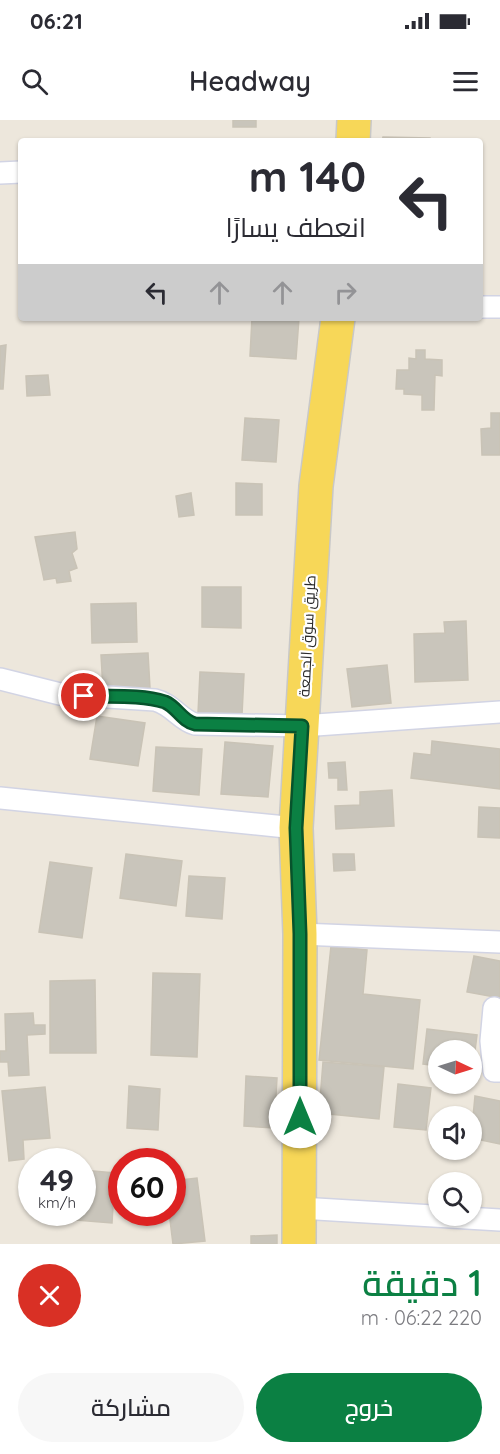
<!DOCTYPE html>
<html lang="ar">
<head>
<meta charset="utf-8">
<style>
  body { margin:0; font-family:Quicksand,Cairo,sans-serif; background:#f7f7f7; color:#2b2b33; direction:rtl; height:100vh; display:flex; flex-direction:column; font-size:22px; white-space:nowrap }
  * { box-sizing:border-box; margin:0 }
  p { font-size:20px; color:#7c7c81 }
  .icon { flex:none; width:33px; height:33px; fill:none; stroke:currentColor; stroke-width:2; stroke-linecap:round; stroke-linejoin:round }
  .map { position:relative; height:1124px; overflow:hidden; direction:ltr }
  .panel { display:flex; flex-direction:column; background:#fff; flex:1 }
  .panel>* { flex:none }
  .guide { position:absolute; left:18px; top:18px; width:465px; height:183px; border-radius:6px; box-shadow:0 2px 4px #0004; direction:rtl; background:#fff; color:#2b2b33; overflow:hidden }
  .needle { width:39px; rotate:94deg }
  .tools { position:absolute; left:428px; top:920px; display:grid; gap:12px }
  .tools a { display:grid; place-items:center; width:54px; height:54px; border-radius:50%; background:#fff; box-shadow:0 2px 4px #0004; font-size:30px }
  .speed { position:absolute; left:18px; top:1028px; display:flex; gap:12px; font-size:30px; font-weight:700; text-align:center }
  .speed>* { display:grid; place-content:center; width:78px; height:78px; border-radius:50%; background:#fff; box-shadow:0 2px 4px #0004; line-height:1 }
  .speed small { font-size:15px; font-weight:400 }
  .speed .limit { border:9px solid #d22; background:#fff; color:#111 }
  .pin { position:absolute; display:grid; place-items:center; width:51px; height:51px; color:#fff; margin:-26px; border:3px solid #fff; border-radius:50%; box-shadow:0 2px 6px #0007 }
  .me { position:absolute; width:66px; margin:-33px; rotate:0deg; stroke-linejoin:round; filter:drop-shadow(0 0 4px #0008) }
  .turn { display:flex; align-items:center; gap:21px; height:126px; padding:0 18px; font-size:27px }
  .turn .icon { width:78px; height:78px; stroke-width:2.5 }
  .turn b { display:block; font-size:42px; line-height:51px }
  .lanes { display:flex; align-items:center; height:57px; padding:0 18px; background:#0003; justify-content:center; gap:30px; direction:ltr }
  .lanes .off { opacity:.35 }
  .round { display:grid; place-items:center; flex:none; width:63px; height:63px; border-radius:32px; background:#f7f7f7 }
  .overview { display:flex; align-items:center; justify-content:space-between; height:102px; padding:0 18px }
  h1 { font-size:36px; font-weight:600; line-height:45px; color:#0b8043 }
  .button { display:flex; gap:12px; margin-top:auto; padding:12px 18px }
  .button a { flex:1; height:69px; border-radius:36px; background:#0b8043; color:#fff; font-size:24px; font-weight:600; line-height:69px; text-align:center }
  .button a+a { background:#f7f7f7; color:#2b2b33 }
  .status { display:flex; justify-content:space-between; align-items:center; height:42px; padding:0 30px; background:#fff; direction:ltr }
  .status svg { height:16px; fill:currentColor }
  header { display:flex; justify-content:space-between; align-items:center; height:78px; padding:0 18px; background:#fff; font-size:27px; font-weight:600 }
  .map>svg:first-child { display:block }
</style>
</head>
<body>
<div class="status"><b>06:21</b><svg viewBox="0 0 49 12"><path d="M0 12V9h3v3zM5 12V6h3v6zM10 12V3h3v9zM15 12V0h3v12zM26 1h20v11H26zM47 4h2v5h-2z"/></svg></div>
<header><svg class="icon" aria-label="menu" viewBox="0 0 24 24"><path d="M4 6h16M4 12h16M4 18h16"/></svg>Headway<svg class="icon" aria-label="search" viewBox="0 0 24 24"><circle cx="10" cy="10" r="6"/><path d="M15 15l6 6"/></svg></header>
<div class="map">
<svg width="500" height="1124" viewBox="0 0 500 1124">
  <rect width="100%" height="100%" fill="#ede7dc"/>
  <g fill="#c9c5bb" stroke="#c9c3b6" stroke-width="1.5">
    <rect x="233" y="0" width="23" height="7"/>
    <polygon points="383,17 430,18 430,21 382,21"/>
    <polygon points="252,198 299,198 296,239 250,236"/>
    <polygon points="6,225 3,269 0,269 0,226"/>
    <polygon points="416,230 425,230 425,239 442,240 442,256 435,255 434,290 422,290 422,275 404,274 404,269 396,269 397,250 409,250 409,238 416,239"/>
    <polygon points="48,255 50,275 27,276 26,256"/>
    <polygon points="491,293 500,293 500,335 482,335 481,309 491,308"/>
    <polygon points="245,298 279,300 276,342 242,340"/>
    <polygon points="236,363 262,364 262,395 236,395"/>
    <polygon points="191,373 194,395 179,397 176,376"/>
    <polygon points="75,412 77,429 72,433 77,448 69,451 71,461 57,463 56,458 44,460 35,417"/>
    <polygon points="202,467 241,467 241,508 202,507"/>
    <polygon points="136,483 137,522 92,523 91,484"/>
    <polygon points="466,501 468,560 415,562 414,514 445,513 444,502"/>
    <polygon points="148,533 150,568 103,570 101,535"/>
    <polygon points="387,545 391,583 352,587 347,549"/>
    <polygon points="200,552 244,554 242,595 198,593"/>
    <polygon points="97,596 145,603 138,646 90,639"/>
    <polygon points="432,621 500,629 500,669 411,658 414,633 431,635"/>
    <polygon points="225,622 273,626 268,677 221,674"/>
    <polygon points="156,627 202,629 199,675 153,671"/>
    <polygon points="345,642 347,670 338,670 338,658 329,658 328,643"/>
    <polygon points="392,670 394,706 336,709 335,686 360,685 360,672"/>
    <polygon points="479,687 500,688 500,718 478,717"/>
    <polygon points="126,734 182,741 176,786 120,778"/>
    <polygon points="333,734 354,734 355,750 334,751"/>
    <polygon points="50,742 92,748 82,818 39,812"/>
    <polygon points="189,756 225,758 222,799 186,796"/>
    <polygon points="331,826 367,830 363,874 420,880 413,949 319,940"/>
    <polygon points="474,836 500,841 500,878 467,872"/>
    <polygon points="153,853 200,854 197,937 151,935"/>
    <polygon points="95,860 96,933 50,933 50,861"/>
    <polygon points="33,893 34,905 45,905 45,914 27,915 29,955 9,956 8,942 0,942 0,931 6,931 5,894"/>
    <polygon points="427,909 477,915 474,939 471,939 471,930 438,930 438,946 423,944"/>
    <polygon points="323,942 384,947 379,999 319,993"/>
    <polygon points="246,956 277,958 274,1008 244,1006"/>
    <polygon points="398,964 431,968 426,1010 394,1007"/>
    <polygon points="129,966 160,969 158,1010 127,1008"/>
    <polygon points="45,967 50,1018 23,1020 24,1039 9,1041 2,971"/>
    <polygon points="475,976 500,981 500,1024 471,1018"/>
    <polygon points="82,1050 115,1053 112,1103 76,1100 77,1092 82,1092"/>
    <polygon points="197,1058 205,1121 173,1124 169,1092 172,1092 172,1061"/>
    <polygon points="277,1115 277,1124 251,1124 251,1116"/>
  </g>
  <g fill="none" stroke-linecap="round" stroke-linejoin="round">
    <g stroke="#d2d4e4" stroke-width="24">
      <g id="minor">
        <polyline points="0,53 21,52"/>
        <polyline points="480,187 500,187"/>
        <path d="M0,559L60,574L155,580C172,584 180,600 195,604L302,606L500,592"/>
        <polyline points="0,678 296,708"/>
        <polyline points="300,814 500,822"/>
        <polyline points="494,888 491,921 494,951 500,951"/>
        <polyline points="300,1088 500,1100"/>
      </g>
    </g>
    <g stroke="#c8c8c8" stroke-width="36">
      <g id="primary">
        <polyline points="353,21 354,0"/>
        <polyline points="299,1124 300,814 296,708 316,366 338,198"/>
      </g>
    </g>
    <use href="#minor" stroke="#fff" stroke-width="21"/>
    <use href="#primary" stroke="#f7d758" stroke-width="33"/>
  </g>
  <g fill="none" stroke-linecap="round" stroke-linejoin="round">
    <g stroke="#07532c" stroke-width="15">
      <path id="route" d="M84,576C109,577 141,574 165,582C177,587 182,601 195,604L302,606L296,708L300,814V997"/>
    </g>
    <use href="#route" stroke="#0b8043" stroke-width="10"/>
  </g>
  <g text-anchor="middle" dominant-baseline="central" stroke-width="4.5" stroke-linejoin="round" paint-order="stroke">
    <g font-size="15" fill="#2b2b2b" stroke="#fff">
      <text transform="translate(307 516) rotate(-87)">طريق سوق الجمعة</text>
    </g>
  </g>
</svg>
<div class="tools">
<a><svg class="needle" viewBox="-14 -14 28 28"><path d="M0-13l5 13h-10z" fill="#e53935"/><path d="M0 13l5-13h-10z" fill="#7c7c81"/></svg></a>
<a><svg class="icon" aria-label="sound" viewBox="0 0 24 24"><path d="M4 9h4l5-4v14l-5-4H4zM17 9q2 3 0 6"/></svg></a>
<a><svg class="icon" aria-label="search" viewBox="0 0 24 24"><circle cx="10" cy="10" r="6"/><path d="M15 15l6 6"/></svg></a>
</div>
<div class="speed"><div>49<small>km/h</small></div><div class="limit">60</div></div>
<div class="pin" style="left:84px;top:576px;background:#d93025"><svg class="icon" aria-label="arrive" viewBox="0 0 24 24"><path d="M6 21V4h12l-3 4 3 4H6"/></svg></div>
<svg class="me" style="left:300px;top:997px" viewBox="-20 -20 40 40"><circle r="19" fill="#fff"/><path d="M0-13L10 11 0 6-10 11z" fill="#0b8043"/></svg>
<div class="guide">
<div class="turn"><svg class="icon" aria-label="left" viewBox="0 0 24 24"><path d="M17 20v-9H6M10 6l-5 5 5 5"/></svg><div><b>140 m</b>انعطف يسارًا</div></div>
<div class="lanes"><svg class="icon" aria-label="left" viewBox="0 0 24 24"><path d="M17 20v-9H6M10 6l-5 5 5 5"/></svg><svg class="icon off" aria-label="ahead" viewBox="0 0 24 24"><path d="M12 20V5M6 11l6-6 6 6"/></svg><svg class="icon off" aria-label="ahead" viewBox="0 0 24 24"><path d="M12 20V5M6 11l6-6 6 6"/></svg><svg class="icon off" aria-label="right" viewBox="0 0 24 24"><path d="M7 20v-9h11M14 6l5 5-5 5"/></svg></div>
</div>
</div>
<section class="panel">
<div class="overview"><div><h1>1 دقيقة</h1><p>220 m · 06:22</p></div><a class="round" style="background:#d93025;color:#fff"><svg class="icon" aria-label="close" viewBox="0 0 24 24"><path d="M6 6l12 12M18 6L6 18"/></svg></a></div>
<div class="button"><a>خروج</a><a>مشاركة</a></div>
</section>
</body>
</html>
